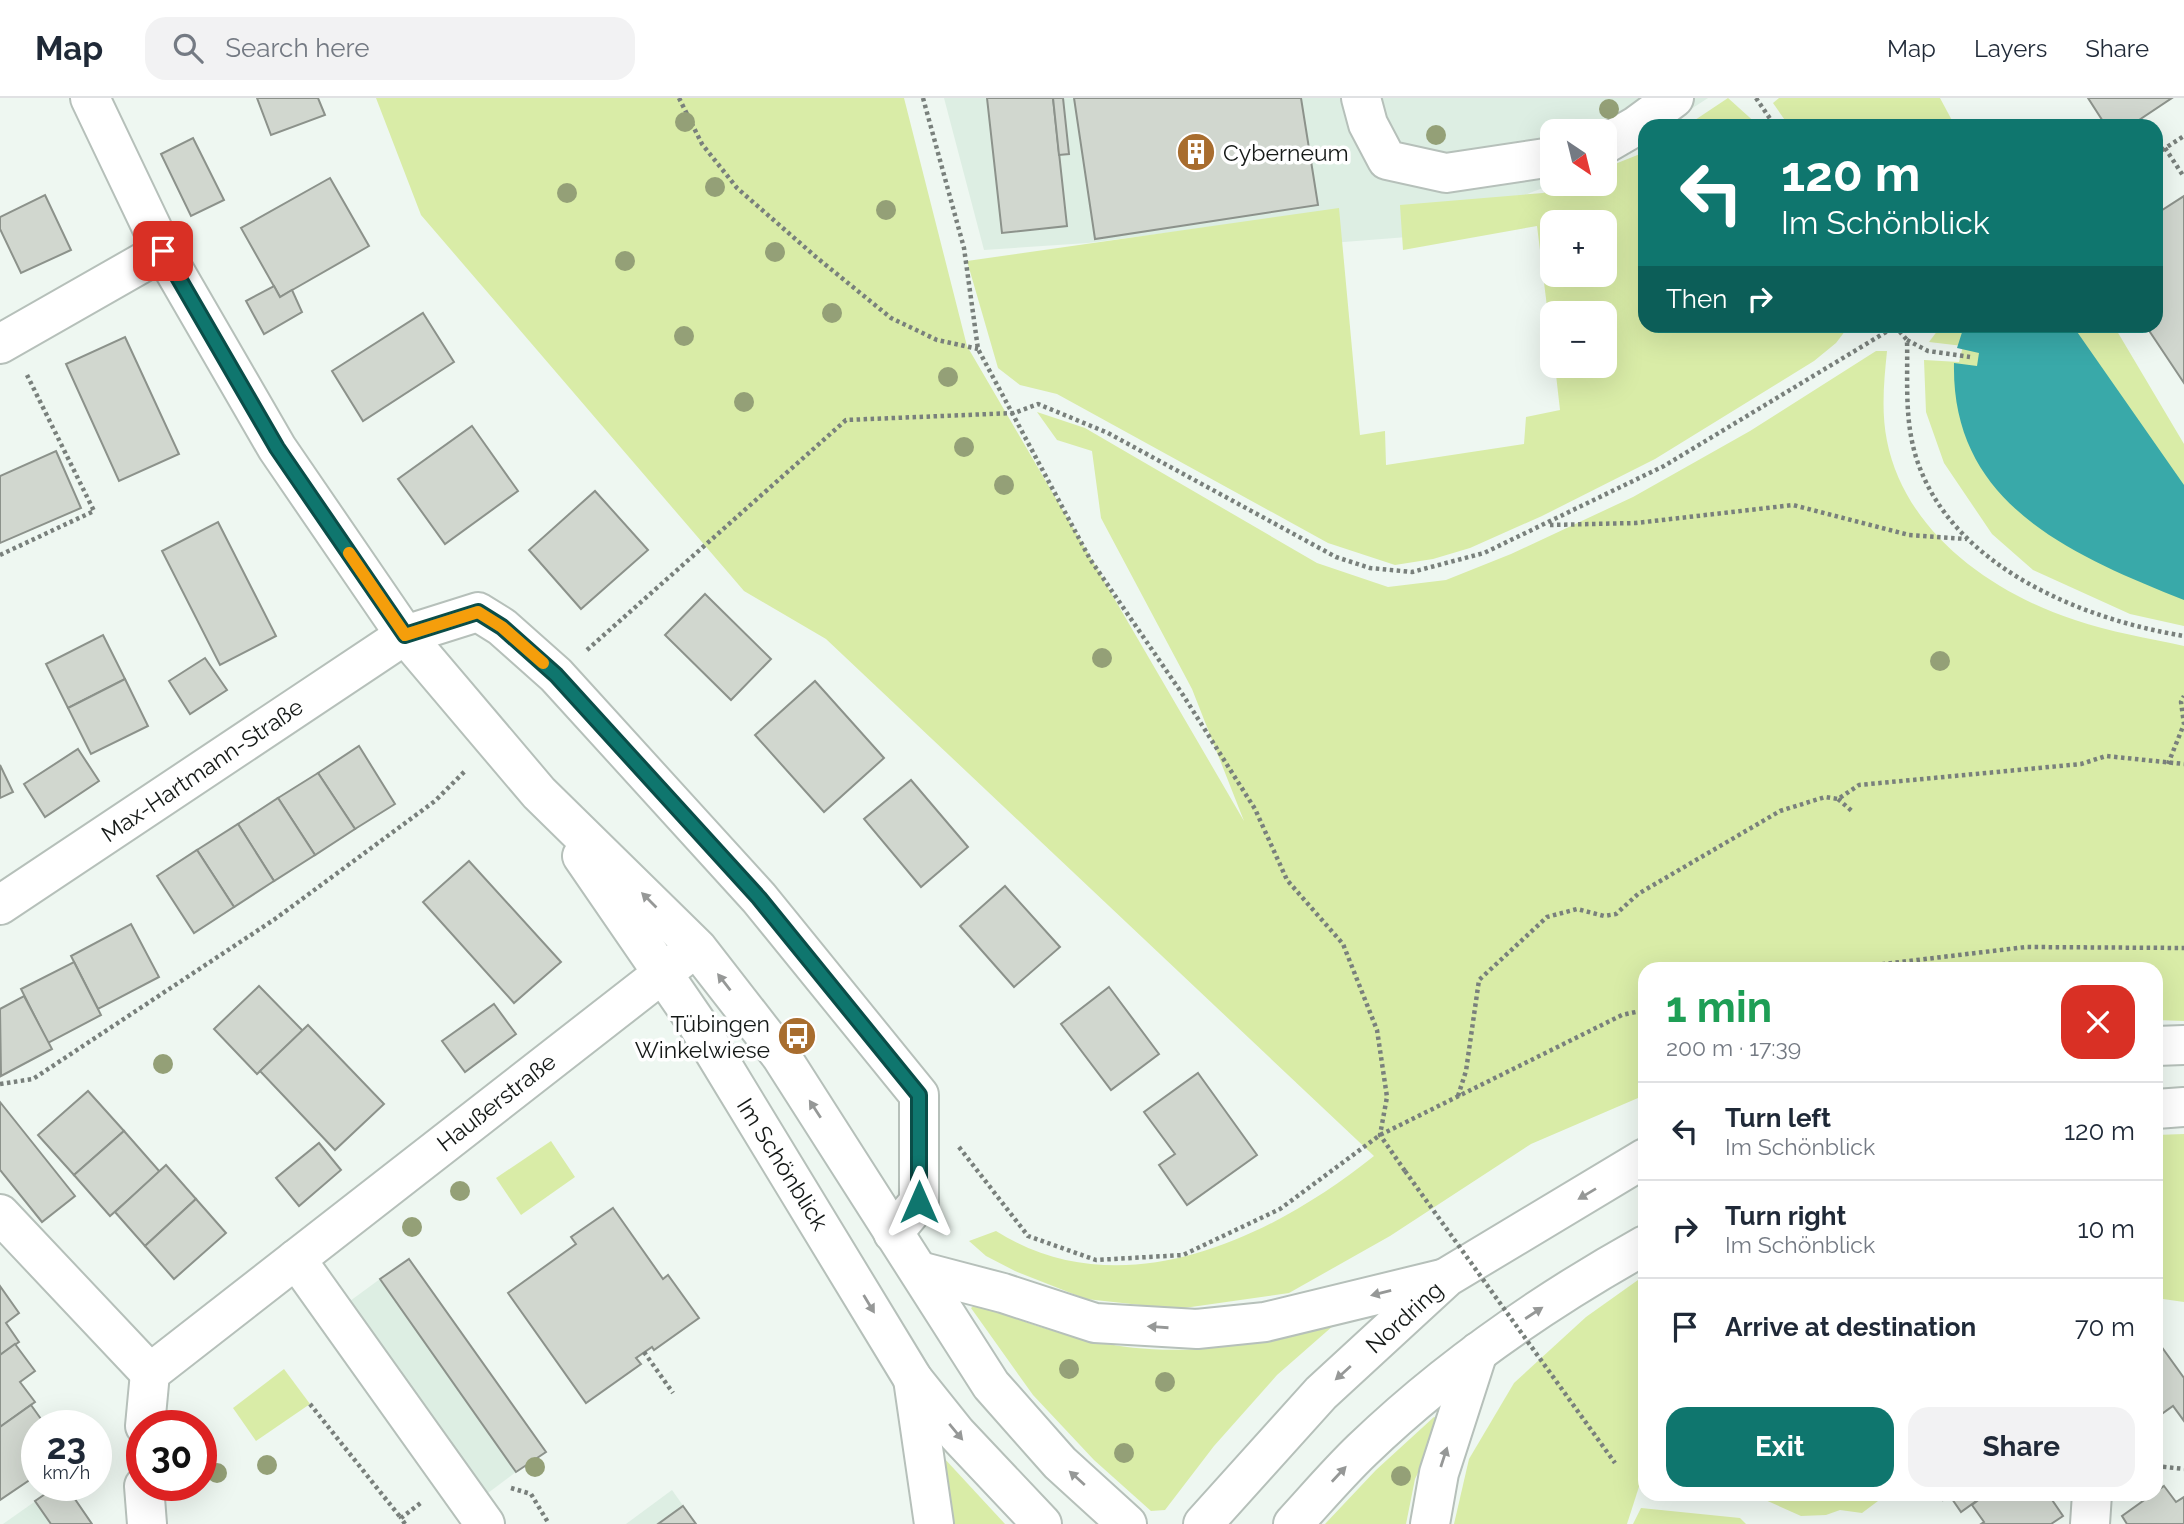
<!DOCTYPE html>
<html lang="en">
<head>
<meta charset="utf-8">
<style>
  body { margin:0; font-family:Raleway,sans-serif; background:#f2f2f3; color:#1f2937; height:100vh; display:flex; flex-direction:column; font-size:26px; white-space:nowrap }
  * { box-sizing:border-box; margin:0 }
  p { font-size:23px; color:#747a83 }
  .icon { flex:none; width:38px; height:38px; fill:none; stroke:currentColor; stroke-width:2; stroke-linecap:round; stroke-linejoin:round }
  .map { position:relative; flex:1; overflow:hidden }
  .details { position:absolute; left:1638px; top:864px; width:525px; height:539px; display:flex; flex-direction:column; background:#fff; border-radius:21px; box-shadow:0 7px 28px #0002 }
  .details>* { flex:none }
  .guide { position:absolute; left:1638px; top:21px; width:525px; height:214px; border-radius:21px; box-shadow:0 7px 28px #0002; background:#0f766e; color:#fff; overflow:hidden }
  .needle { width:46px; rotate:145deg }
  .fabs { position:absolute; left:1540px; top:21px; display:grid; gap:14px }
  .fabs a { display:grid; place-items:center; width:77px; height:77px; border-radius:14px; background:#fff; box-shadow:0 7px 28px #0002; font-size:35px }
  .speed { position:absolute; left:21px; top:1312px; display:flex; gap:14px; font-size:35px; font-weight:700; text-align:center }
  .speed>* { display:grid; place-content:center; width:91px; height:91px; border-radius:50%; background:#fff; box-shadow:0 7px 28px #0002; line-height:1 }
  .speed small { font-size:18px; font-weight:400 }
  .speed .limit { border:10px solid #d22; background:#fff; color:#111 }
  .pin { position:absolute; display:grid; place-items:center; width:60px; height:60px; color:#fff; margin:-30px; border-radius:14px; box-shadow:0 4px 10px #0006 }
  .me { position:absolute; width:77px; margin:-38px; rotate:0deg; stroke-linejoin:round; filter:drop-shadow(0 0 5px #0008) }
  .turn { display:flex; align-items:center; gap:24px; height:147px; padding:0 28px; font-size:32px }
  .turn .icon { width:91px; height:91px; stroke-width:2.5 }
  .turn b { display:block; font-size:49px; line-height:60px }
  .then { display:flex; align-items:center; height:66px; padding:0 28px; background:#0003; gap:14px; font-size:26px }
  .round { display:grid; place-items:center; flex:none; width:74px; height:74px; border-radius:21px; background:#f2f2f3 }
  .summary { display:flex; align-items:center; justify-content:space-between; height:119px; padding:0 28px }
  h1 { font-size:42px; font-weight:700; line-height:52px; color:#1e9e55 }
  .cta { display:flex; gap:14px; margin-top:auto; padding:14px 28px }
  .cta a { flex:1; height:80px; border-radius:21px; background:#0f766e; color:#fff; font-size:28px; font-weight:700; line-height:80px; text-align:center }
  .cta a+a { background:#f2f2f3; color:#1f2937 }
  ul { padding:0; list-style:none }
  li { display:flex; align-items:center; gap:21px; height:98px; padding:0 28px; border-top:2px solid #e0e1e3 }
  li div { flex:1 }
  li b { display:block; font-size:26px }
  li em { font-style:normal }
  header { display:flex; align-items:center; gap:42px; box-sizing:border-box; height:98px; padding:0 35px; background:#fff; border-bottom:2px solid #e0e1e3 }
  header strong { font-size:33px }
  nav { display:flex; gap:38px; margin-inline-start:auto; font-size:24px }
  .search { width:490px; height:63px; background:#f2f2f3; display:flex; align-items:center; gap:18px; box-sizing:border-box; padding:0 24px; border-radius:21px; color:#747a83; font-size:26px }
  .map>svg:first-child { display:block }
</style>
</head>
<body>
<header>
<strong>Map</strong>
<div class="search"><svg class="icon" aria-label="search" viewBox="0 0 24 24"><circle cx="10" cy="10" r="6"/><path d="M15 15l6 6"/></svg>Search here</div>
<nav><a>Map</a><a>Layers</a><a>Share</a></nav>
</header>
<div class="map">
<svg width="2184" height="1426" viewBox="0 0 2184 1426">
  <rect width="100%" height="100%" fill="#eef7f1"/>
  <g fill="#ddeee3">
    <polygon points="944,0 1708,0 1665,28 1605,33 1552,33 1553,86 1420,138 1331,145 1322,115 1088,145 984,152"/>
    <polygon points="380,1181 516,1374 472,1407 335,1214"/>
    <polygon points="57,1388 66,1388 93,1426 3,1426"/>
    <polygon points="672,1392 696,1426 626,1426"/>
  </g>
  <g fill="#d9eca7" fill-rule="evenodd">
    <path d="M376,0H904L967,248L1244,723L1192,591L1101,420L1092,353L1057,342L1037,314L1085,330L1317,465L1388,489L1446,482L1511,456L1633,399L1750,333L1876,253H1887C1884,283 1881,313 1887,343C1905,434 1992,495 2075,522C2110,534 2148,540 2184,548V923L2156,922V872H1645V997L1531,1046L1390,1138L1289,1195L1177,1211L1086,1201L1015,1173L986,1158L969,1143L996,1133C1122,1212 1270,1141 1374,1058L826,541L744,493L421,117Z"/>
    <polygon points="1728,0 1759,28 1686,28"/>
    <polygon points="1779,0 1940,0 1955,28 1789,28 1773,5"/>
    <path d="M1645,54V228H1849L1836,245L1814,263L1655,361L1542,418L1470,450L1433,461L1395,467L1328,445L1057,296L1020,287L998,270L967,163L1339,110L1360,337L1385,333L1386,367L1524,346L1526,319L1560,312L1555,268H1605V215H1552V249L1537,128L1403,152L1400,107L1543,95L1566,86H1605V70ZM1552,124H1605V177H1552Z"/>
    <polygon points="1941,228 2114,228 2184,346 2184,528 2130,516 2033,472 1992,436 1944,365 1926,314 1924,262 1959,264 1963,248 1929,244"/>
    <polygon points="2184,1036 2184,1204 2156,1200 2156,1037"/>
    <polygon points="551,1043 575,1079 521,1117 496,1080"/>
    <polygon points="1645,1177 1645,1370 1627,1426 1454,1426 1469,1361 1514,1285 1586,1219"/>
    <path d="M977,1205C1072,1245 1158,1266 1261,1241C1283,1236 1305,1226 1327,1219L1334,1227L1277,1277L1214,1348L1165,1412L1151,1413L1094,1362L1033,1297L971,1210Z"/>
    <polygon points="284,1271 310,1306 256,1343 233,1310"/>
    <polygon points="1434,1319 1440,1321 1441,1328 1415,1381 1406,1426 1325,1426 1376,1372"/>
    <polygon points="943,1359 1005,1426 950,1426"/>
    <polygon points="1880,1397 1882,1400 1862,1415 1840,1412 1826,1417 1801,1418 1754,1397"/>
    <polygon points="1641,1410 1740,1420 1746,1426 1633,1426"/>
  </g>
  <path fill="#39a9a9" d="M1964,228H2073L2184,387V502C2072,457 1951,407 1954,265L1977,268L1979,255L1957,250Z"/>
  <g fill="#d1d7cf" stroke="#8c928b" stroke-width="2">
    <polygon points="257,0 318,0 325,17 271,37"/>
    <polygon points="987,0 1053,0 1067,128 1002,135"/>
    <polygon points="1053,0 1063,0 1069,56 1059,57"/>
    <polygon points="1074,0 1301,0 1318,107 1095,141"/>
    <polygon points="2088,0 2172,0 2130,28 2106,28"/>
    <polygon points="193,40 224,102 191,118 161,56"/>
    <polygon points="330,80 369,148 280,199 241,130"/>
    <polygon points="45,97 71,152 21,175 0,131 0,119"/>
    <polygon points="2184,98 2184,285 2146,228 2156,228 2156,116"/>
    <polygon points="274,188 280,199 292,192 302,214 264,236 246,203"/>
    <polygon points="423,215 454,264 363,323 332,273"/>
    <polygon points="125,239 179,356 119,383 66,266"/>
    <polygon points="472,328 518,393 445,446 398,381"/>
    <polygon points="56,353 81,410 0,445 0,378"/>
    <polygon points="595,393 648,452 581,511 529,452"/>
    <polygon points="218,424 276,538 220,567 162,453"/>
    <polygon points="705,496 771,561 731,602 665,537"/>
    <polygon points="103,537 125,581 68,610 46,566"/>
    <polygon points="205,560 227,592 190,616 169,583"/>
    <polygon points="125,581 148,628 91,656 68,610"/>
    <polygon points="815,583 884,660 824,714 755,637"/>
    <polygon points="359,648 395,706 355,731 318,675"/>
    <polygon points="78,651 99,683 45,719 24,686"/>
    <polygon points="0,667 13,694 0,700"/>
    <polygon points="318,675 355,731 315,757 278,700"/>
    <polygon points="911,682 968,749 921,789 864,721"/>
    <polygon points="278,700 315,757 274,783 238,726"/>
    <polygon points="238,726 274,783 234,809 197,752"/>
    <polygon points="197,752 234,809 194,835 157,778"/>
    <polygon points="469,763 561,864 514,905 423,804"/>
    <polygon points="1005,788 1060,849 1014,889 960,828"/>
    <polygon points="131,826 159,879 98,911 71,858"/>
    <polygon points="74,864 101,917 48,945 21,891"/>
    <polygon points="259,888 303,933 257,976 214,931"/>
    <polygon points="1109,889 1159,956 1111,992 1061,926"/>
    <polygon points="24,898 52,951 1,978 0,911"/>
    <polygon points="494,906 516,936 465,974 442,943"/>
    <polygon points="308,927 384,1006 335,1052 260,973"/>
    <polygon points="1198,975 1257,1057 1187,1107 1159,1067 1175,1056 1144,1014"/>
    <polygon points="88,993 124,1033 74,1077 38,1037"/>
    <polygon points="0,1004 75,1098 42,1124 0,1072"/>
    <polygon points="124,1033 160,1074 110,1118 74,1077"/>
    <polygon points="319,1045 341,1072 299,1108 276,1080"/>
    <polygon points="166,1067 196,1101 145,1148 115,1114"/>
    <polygon points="196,1101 226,1135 174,1181 145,1148"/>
    <polygon points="613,1110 663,1181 668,1177 699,1220 654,1252 652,1249 636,1260 641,1266 586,1305 508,1195 576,1146 571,1139"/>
    <polygon points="409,1161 546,1354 516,1374 380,1181"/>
    <polygon points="0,1188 19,1215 6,1225 19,1244 0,1257"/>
    <polygon points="15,1246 35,1273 20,1284 35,1304 0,1329 0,1257"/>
    <polygon points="2161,1248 2184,1280 2184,1323 2173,1308 2156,1320 2156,1252"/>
    <polygon points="31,1307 46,1328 37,1328 37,1377 0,1402 0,1329"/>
    <polygon points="57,1388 66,1388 92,1426 51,1426 35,1403"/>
    <polygon points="2164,1388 2176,1404 2184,1399 2184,1426 2127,1426 2122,1418"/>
    <polygon points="1940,1396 1986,1396 1961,1414 1950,1398 1943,1402"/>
    <polygon points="1986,1396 2048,1396 2063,1418 2051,1426 1981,1426 1984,1424 1972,1407"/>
    <polygon points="683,1408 696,1426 658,1426"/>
  </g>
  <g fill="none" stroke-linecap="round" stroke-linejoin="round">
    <g stroke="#b6c0ba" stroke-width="42">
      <g id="minor">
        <polyline points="90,0 163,153 277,350 405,537 539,695 697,850 781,958 991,1287 1060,1365 1127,1426"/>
        <polyline points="1361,0 1368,26 1387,62 1446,75 1552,59"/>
        <polyline points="1605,46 1636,28 1674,0"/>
        <polyline points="0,246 163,153"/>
        <polyline points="582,758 696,924 913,1281 957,1336 1042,1426"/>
        <polyline points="0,807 405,537 478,514 502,529 556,577 759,800 919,997 919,1104 893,1135"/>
        <polyline points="2156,948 2184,947"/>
        <polyline points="2156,1011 2184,1009"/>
        <polyline points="0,1116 150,1275"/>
        <polyline points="296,1161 485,1426"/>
        <polyline points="919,1173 1003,1195 1095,1225 1197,1231 1265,1224 1442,1181"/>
        <polyline points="913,1281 934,1426"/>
        <polyline points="145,1328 150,1275 681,861"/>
        <polyline points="144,1388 147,1426"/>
        <polyline points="1203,1426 1321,1295 1447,1179 1645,1060"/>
        <path d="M1293,1426C1316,1401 1338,1375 1362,1352C1446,1271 1543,1204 1645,1147"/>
        <polyline points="1430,1426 1439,1375 1478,1254"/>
        <polyline points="2090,1426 2092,1396"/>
      </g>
    </g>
    <g stroke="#79807c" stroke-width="4.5" stroke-dasharray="3.5 3.5" stroke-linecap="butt">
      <polyline points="679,0 702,46 737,90 816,159 891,220 937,242 978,251"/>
      <polyline points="923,0 964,150 978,251 1090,461 1183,597 1255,711 1287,782 1343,846 1377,932 1387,999 1380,1037 1405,1073"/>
      <polyline points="1756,0 1775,28"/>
      <polyline points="2165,50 2184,79"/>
      <polyline points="2156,56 2184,38"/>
      <path d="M1895,228L1907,242C1908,281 1904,320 1916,359C1950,468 2081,521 2184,538"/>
      <polyline points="1907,242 1928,253 1970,259"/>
      <polyline points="1550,427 1636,425 1793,407 1909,437 1967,441"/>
      <polyline points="0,457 94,413 27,277"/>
      <polyline points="587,552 846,322 1014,315 1038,306 1108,335 1336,459 1370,470 1412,474 1484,455 1664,368 1896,228"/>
      <polyline points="2168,666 2184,626 2181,604 2184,598"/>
      <polyline points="1838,701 1853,714"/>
      <polyline points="1833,872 2026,849 2184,850"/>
      <polyline points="0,986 33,981 275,821 435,703 466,672"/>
      <polyline points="1458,998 1466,973 1479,882 1547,819 1577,811 1604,818 1616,816 1638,796 1780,713 1825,699 1838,701 1859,687 2081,666 2106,658 2184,666"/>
      <polyline points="959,1049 1028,1138 1096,1162 1183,1157 1280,1111 1380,1037 1622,917 1645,912"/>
      <polyline points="644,1254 673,1295"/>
      <polyline points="310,1306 401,1420"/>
      <polyline points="2156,1368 2184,1371"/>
      <polyline points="511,1390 531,1396 549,1426"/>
      <polyline points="405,1426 401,1420 422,1404"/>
    </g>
    <use href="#minor" stroke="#fff" stroke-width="38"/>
    <polyline stroke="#79807c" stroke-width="4.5" stroke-dasharray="3.5 3.5" stroke-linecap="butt" points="1405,1073 1615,1365"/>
  </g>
  <g fill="#94a077">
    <circle cx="1609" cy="11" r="10"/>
    <circle cx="685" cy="24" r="10"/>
    <circle cx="1436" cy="37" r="10"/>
    <circle cx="715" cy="89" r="10"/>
    <circle cx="567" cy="95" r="10"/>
    <circle cx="886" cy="112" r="10"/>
    <circle cx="775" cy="154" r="10"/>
    <circle cx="625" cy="163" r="10"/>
    <circle cx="832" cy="215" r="10"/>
    <circle cx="684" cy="238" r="10"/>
    <circle cx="948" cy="279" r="10"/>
    <circle cx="744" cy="304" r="10"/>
    <circle cx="964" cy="349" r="10"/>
    <circle cx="1004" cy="387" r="10"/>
    <circle cx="1102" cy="560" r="10"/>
    <circle cx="1940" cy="563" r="10"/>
    <circle cx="163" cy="966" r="10"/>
    <circle cx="460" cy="1093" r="10"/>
    <circle cx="412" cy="1129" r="10"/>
    <circle cx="1069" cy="1271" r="10"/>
    <circle cx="1165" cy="1284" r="10"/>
    <circle cx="1124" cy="1355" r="10"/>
    <circle cx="267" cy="1367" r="10"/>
    <circle cx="535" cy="1369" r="10"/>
    <circle cx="217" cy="1375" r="10"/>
    <circle cx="1401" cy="1378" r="10"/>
  </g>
  <defs><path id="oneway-solid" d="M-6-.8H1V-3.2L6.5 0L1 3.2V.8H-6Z" transform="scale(1.75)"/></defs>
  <g fill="#969897">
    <use href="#oneway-solid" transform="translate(649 802) rotate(-135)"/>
    <use href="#oneway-solid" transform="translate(724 884) rotate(-128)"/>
    <use href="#oneway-solid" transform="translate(815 1011) rotate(-123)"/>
    <use href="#oneway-solid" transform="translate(1587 1096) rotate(149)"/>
    <use href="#oneway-solid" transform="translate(1381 1195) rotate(166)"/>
    <use href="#oneway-solid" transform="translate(869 1206) rotate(59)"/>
    <use href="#oneway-solid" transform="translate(1534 1215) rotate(-33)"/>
    <use href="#oneway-solid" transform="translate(1158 1229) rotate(-176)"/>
    <use href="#oneway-solid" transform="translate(1343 1275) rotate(138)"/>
    <use href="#oneway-solid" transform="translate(956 1334) rotate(50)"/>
    <use href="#oneway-solid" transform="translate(1444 1359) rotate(-72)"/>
    <use href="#oneway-solid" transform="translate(1339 1376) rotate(-47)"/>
    <use href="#oneway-solid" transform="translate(1077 1380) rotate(-138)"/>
  </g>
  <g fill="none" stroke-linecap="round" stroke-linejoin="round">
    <g stroke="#0a4d48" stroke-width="18">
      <polyline id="route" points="163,153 277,350 405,537 478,514 502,529 556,577 759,800 919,997 919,1104"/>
    </g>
    <use href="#route" stroke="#0f766e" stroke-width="12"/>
    <polyline stroke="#f59e0b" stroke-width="12" points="349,455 405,537 478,514 502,529 543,565"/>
  </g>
  <defs>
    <g id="building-disc" transform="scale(2.0125)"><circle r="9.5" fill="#a86d2e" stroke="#fff"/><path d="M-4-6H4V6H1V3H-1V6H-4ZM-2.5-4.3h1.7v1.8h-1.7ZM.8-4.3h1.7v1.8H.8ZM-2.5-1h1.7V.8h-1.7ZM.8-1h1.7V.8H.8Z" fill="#fff"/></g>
    <g id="bus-disc" transform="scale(2.0125)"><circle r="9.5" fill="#a86d2e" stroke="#fff"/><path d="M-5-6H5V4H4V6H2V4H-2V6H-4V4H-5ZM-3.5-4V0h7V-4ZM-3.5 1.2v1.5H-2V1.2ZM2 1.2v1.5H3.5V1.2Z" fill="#fff"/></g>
  </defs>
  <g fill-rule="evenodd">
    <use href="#building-disc" x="1196" y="54"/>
    <use href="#bus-disc" x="797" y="938"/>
  </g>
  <g text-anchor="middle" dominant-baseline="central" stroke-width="7" stroke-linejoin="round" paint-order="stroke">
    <g font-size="23" fill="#151917" stroke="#fff" text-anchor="start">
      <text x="1223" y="54">Cyberneum</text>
      <text x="770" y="925" text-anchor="end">Tübingen<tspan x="770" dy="26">Winkelwiese</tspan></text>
    </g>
    <g font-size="23" fill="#151917" stroke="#fff">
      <text transform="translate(202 672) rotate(-34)">Max-Hartmann-Straße</text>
      <text transform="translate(496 1004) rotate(-38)">Haußerstraße</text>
      <text transform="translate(783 1066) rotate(58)">Im Schönblick</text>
      <text transform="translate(1404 1219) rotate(-42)">Nordring</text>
    </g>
  </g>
</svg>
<div class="fabs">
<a><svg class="needle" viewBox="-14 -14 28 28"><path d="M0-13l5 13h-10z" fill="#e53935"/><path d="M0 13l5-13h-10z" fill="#747a83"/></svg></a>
<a>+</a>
<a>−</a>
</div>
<div class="speed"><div>23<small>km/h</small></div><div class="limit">30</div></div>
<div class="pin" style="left:163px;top:153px;background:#d93025"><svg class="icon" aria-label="arrive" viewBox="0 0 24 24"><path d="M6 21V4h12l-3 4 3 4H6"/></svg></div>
<svg class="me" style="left:919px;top:1104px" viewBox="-20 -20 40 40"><path d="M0-17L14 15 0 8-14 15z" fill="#0f766e" stroke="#fff" stroke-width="4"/></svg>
<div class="guide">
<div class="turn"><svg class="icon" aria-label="left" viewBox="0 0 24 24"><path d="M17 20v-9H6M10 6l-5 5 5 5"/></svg><div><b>120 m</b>Im Schönblick</div></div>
<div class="then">Then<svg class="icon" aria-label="right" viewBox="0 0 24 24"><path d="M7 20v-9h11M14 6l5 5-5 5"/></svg></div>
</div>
<section class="details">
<div class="summary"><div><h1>1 min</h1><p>200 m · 17:39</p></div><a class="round" style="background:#d93025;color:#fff"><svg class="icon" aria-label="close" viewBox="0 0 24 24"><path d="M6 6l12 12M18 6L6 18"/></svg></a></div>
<ul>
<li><svg class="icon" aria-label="left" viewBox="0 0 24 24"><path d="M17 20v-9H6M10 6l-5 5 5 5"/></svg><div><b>Turn left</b><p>Im Schönblick</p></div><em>120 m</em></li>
<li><svg class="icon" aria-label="right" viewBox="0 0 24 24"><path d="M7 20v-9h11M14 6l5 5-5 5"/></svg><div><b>Turn right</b><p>Im Schönblick</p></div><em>10 m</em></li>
<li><svg class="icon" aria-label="arrive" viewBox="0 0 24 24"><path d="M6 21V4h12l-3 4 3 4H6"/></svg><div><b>Arrive at destination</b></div><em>70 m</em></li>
</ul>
<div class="cta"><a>Exit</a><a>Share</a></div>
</section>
</div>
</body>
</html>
